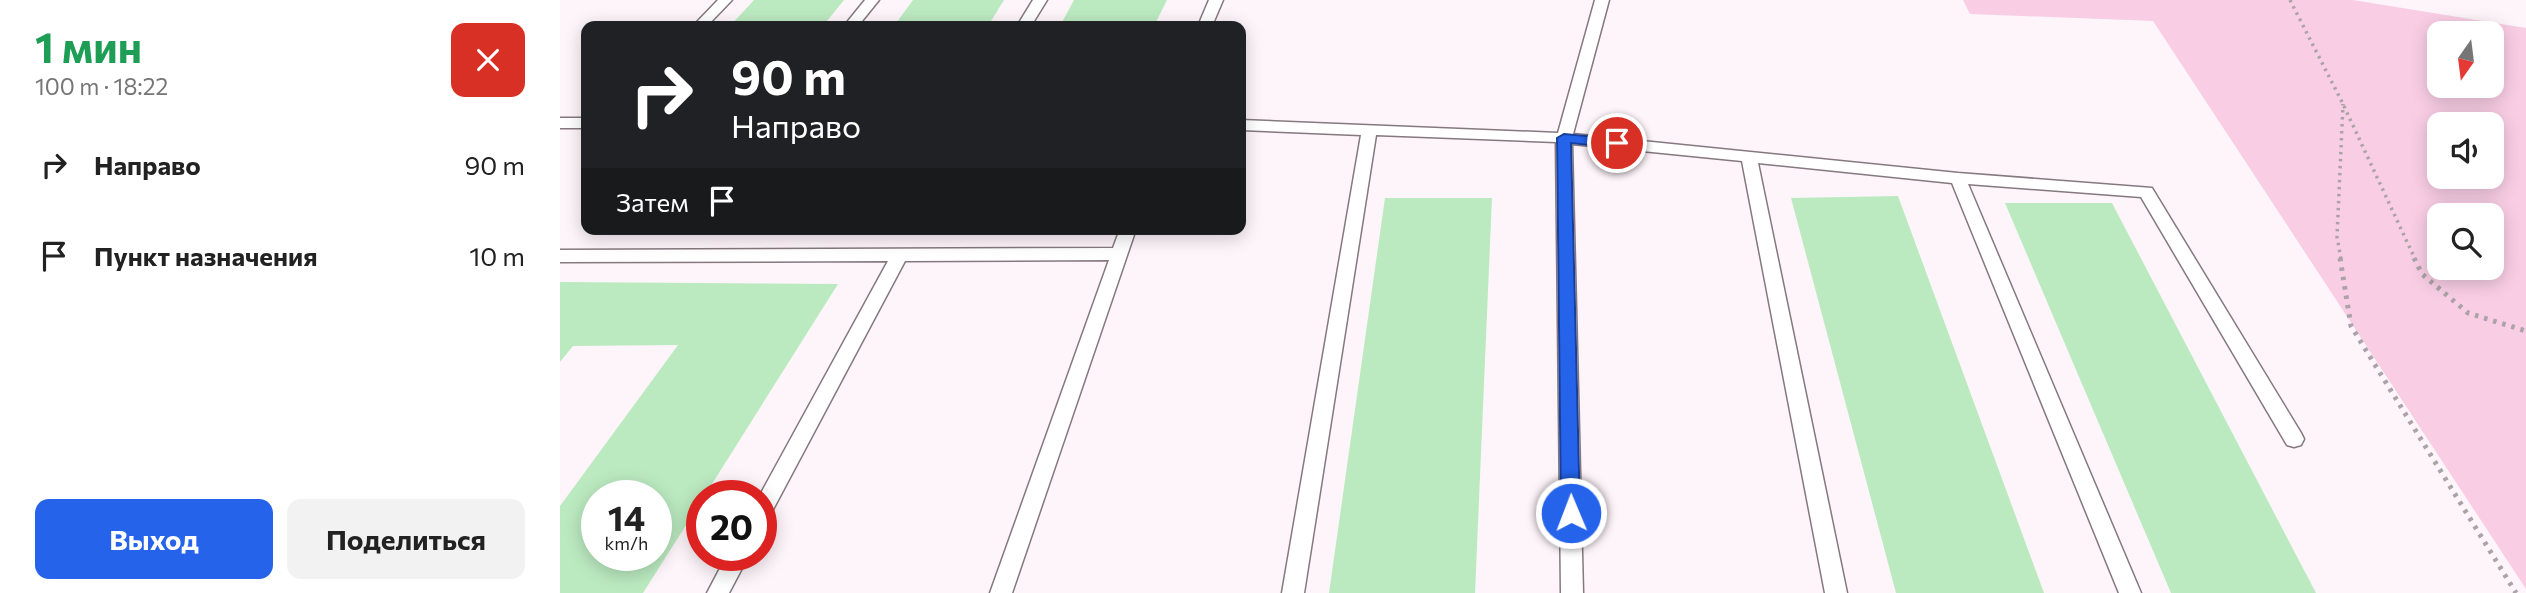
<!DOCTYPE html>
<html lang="ru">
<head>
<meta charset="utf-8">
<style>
  body { margin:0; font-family:Commissioner,sans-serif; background:#f2f2f2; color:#222; height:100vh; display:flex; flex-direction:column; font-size:26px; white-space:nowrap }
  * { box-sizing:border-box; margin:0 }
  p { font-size:23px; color:#767676 }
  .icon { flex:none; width:38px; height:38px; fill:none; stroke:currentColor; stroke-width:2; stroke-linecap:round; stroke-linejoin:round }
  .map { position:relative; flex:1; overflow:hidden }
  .details { display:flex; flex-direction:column; background:#fff; width:560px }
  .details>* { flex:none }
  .banner { position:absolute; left:21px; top:21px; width:665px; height:214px; border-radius:14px; box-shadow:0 4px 18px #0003; background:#202124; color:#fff; overflow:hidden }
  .needle { width:46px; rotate:194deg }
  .tools { position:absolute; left:1867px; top:21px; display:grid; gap:14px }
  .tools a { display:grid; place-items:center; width:77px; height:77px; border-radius:14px; background:#fff; box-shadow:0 4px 18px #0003; font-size:35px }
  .speed { position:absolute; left:21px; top:480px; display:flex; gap:14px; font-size:35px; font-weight:700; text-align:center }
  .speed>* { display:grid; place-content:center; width:91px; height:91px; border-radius:50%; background:#fff; box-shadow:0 4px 18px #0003; line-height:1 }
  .speed small { font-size:18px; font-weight:400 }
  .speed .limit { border:10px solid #d22; background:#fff; color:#111 }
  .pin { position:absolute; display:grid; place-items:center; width:60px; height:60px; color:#fff; margin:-30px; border:4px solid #fff; border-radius:50%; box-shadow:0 2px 7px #0007 }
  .me { position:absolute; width:77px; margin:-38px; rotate:359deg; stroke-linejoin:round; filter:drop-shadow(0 0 5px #0008) }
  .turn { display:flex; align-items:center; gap:24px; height:147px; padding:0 35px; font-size:32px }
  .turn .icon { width:91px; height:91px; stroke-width:2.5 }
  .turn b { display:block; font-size:49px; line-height:60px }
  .then { display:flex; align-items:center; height:66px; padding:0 35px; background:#0003; gap:14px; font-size:26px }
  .round { display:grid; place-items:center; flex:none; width:74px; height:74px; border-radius:14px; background:#f2f2f2 }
  .head { display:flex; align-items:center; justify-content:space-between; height:119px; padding:0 35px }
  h1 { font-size:42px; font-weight:700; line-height:52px; color:#1e9e55 }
  .cta { display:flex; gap:14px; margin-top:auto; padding:14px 35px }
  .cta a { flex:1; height:80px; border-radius:14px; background:#2563eb; color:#fff; font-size:28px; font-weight:700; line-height:80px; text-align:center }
  .cta a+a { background:#f2f2f2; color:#222 }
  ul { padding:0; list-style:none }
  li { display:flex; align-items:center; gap:21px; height:91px; padding:0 35px }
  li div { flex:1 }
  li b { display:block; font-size:26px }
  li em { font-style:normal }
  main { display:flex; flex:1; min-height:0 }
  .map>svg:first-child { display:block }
</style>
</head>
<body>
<main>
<section class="details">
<div class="head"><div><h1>1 мин</h1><p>100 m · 18:22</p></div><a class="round" style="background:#d93025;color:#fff"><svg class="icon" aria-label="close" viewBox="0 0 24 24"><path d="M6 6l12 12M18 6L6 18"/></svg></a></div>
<ul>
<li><svg class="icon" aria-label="right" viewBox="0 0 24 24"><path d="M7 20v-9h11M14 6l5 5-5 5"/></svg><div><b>Направо</b></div><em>90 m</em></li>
<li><svg class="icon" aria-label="arrive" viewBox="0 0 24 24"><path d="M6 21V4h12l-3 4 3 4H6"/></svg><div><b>Пункт назначения</b></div><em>10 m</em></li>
</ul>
<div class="cta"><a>Выход</a><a>Поделиться</a></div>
</section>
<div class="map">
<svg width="1966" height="593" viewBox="0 0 1966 593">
  <rect width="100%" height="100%" fill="#fef5fa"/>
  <path fill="#f9cee5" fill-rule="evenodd" d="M1403,0H1793L1966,28V589L1593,21L1410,14ZM1880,33H1932V86H1880ZM1880,124H1932V177H1880ZM1880,215H1932V268H1880Z"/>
  <g fill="#bbeac0" fill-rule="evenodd">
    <polygon points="194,0 284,0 263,26 170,26"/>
    <polygon points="353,0 444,0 428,26 334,26"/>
    <polygon points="514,0 607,0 594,26 500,26"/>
    <polygon points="1338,196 1484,593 1336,593 1231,198"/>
    <polygon points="825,198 932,198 915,593 769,593"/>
    <polygon points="1445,203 1552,203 1756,593 1611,593"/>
    <path d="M0,282L278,284L145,495H142V500L83,593H0V506L118,345L13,346L0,362ZM37,495H96V555H37Z"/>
  </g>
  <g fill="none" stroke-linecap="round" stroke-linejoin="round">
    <g stroke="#85787f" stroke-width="3">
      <g id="lane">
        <polygon points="158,0 172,0 147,26 133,26"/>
        <polygon points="305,0 319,0 298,26 284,26"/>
        <polygon points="473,0 487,0 471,26 457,26"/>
        <polygon points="649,0 663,0 652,26 638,26"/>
        <polygon points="1035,0 1049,0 1013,134 1398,173 1592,188 1741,433 1744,439 1741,445 1734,447 1727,445 1581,197 1408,184 1581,593 1559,593 1392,183 1198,163 1287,593 1265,593 1182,161 1012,144 1023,593 1001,593 996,142 816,135 744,593 722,593 801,135 681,130 681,120 998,133"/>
        <rect x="0" y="118" width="26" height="10"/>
        <polygon points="560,229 576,229 452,593 430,593 549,260 345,261 208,519 201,522 200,495 328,261 0,262 0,250 553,248"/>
        <polygon points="167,555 189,555 169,593 147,593"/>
      </g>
    </g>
    <g stroke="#aba3a7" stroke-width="3.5" stroke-dasharray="2.5 4.5" stroke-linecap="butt">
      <polyline points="1730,0 1783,104 1855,259"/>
      <polyline points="1781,259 1777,237 1783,104"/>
    </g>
    <g stroke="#aba3a7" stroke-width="5" stroke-dasharray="3.5 6" stroke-linecap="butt">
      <polyline points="1780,258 1791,326 1956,593"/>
      <polyline points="1854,258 1862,274 1908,313 1966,331"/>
    </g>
    <use href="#lane" fill="#fff" fill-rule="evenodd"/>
  </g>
  <polygon fill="#2563eb" stroke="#184099" stroke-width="2" points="1004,134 1057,139 1064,143 1057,148 1011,143 1020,513 1017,519 1011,521 1004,519 1001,513 997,138"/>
</svg>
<div class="tools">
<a><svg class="needle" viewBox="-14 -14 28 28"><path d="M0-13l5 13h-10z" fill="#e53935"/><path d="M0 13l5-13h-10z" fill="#767676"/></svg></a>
<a><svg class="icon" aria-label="sound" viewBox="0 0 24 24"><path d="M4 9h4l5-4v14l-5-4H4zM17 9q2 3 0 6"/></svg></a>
<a><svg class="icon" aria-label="search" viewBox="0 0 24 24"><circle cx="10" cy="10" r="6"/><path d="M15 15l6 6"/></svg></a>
</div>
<div class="speed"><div>14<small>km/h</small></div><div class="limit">20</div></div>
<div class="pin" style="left:1057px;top:143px;background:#d93025"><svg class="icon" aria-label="arrive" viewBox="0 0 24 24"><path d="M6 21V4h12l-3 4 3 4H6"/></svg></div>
<svg class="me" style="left:1011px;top:513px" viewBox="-20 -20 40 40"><circle r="17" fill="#2563eb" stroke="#fff" stroke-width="3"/><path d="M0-11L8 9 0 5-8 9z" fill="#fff"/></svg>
<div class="banner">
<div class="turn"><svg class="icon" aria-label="right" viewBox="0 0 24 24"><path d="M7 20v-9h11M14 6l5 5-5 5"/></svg><div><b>90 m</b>Направо</div></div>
<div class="then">Затем<svg class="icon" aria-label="arrive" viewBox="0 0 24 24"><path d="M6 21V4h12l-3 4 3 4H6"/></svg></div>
</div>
</div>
</main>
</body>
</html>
